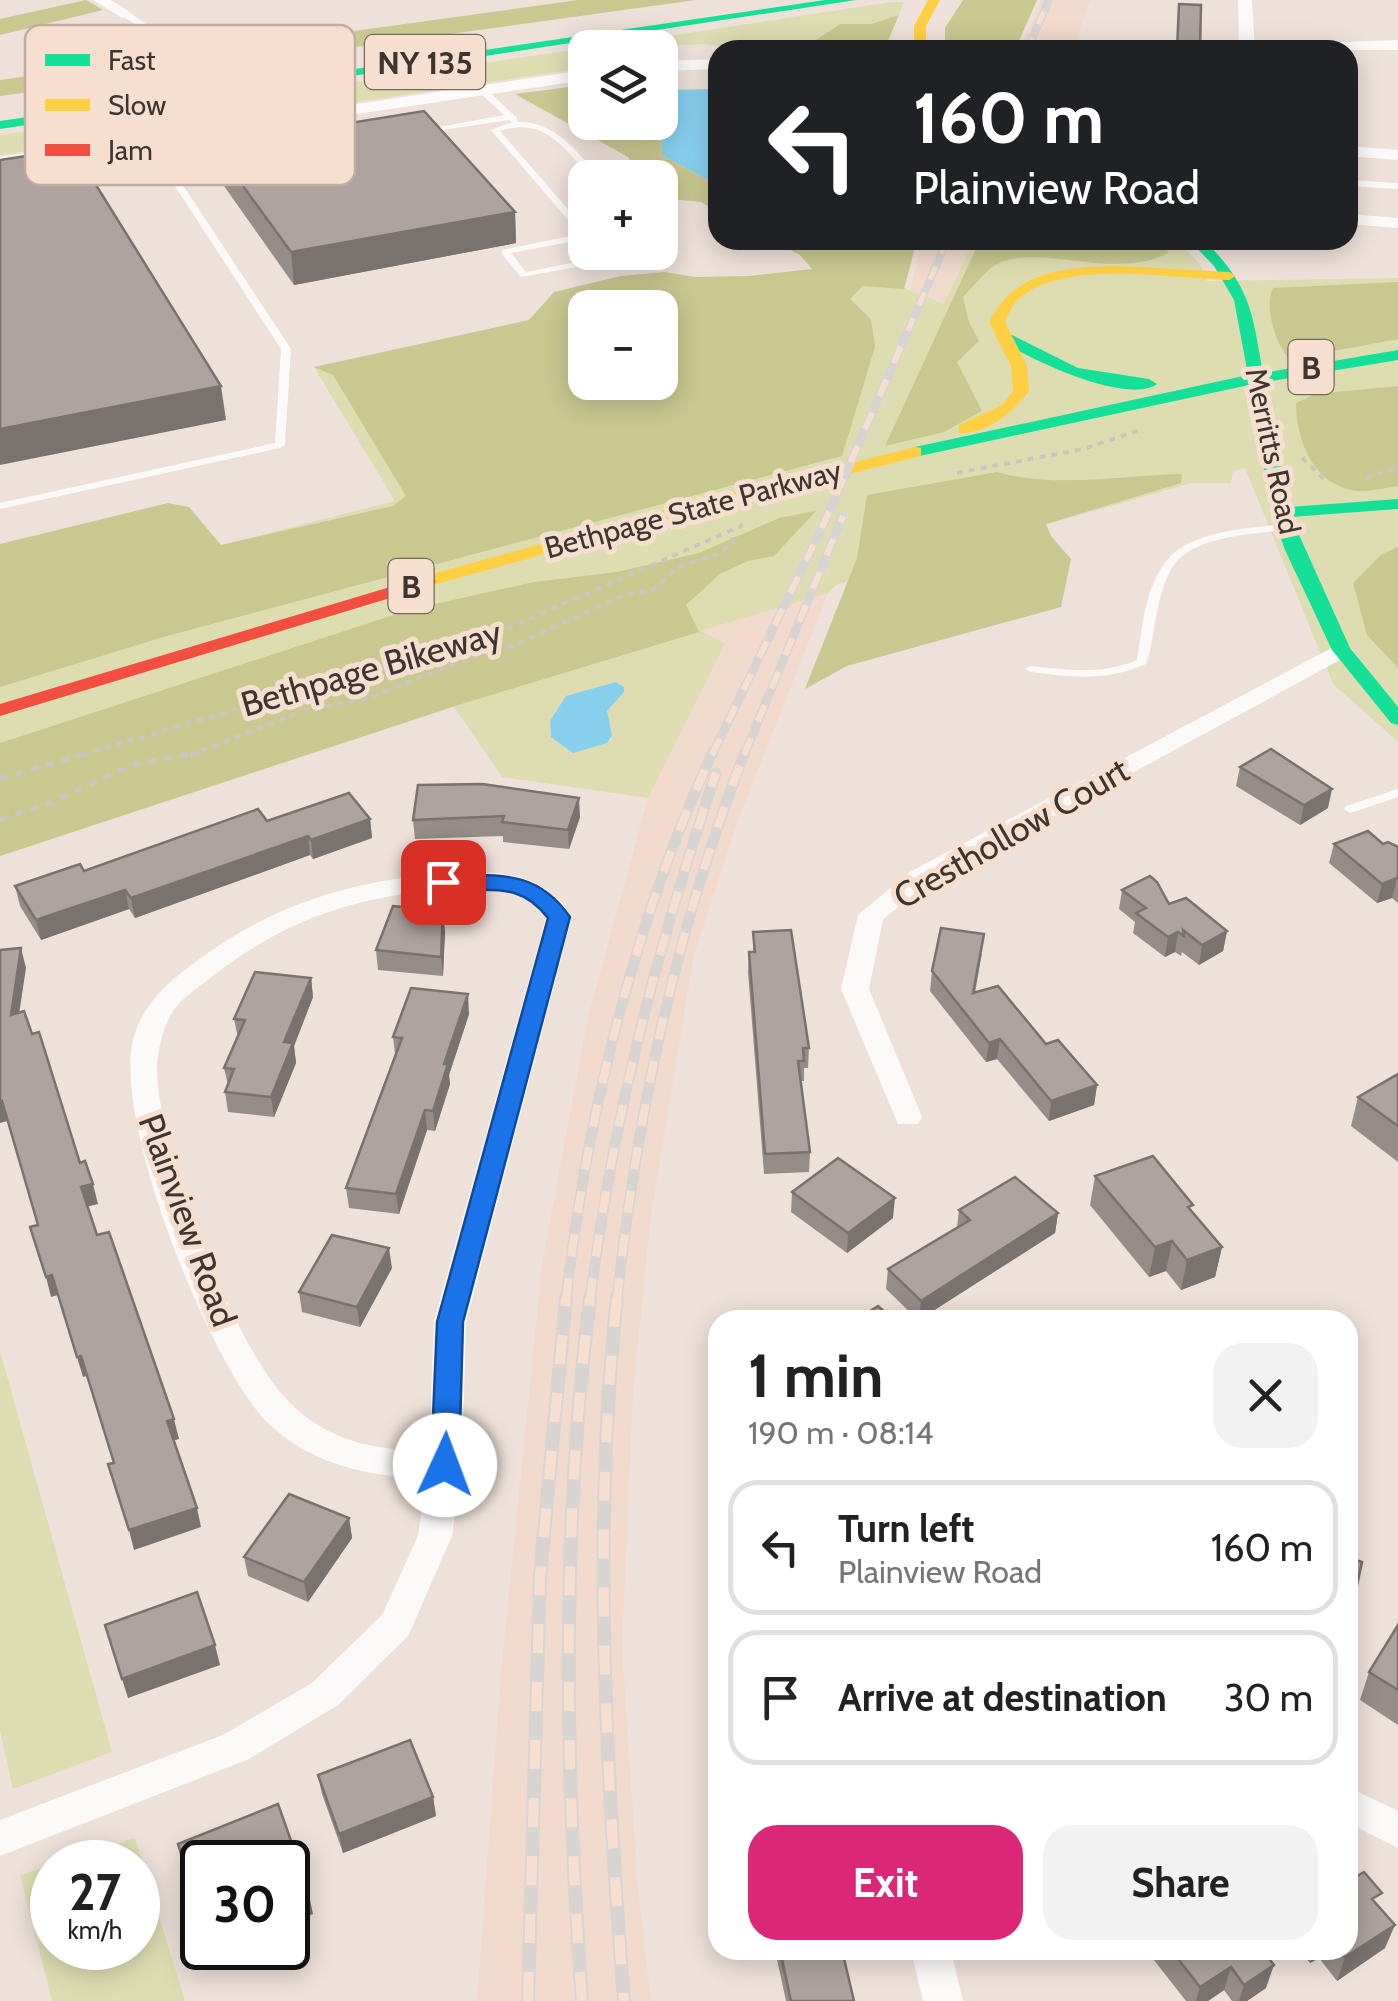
<!DOCTYPE html>
<html lang="en">
<head>
<meta charset="utf-8">
<style>
  body { margin:0; font-family:Cabin,sans-serif; background:#f2f2f2; color:#222; height:100vh; display:flex; flex-direction:column; font-size:38px; white-space:nowrap }
  * { box-sizing:border-box; margin:0 }
  p { font-size:32px; color:#767676 }
  .icon { flex:none; width:55px; height:55px; fill:none; stroke:currentColor; stroke-width:2; stroke-linecap:round; stroke-linejoin:round }
  .map { position:relative; flex:1; overflow:hidden }
  .panel { position:absolute; left:708px; top:1310px; width:650px; height:650px; display:flex; flex-direction:column; background:#fff; border-radius:30px; box-shadow:0 5px 25px #0003 }
  .panel>* { flex:none }
  .guide { position:absolute; left:708px; top:40px; width:650px; height:210px; border-radius:30px; box-shadow:0 5px 25px #0003; background:#202124; color:#fff; overflow:hidden }
  .buttons { position:absolute; left:568px; top:30px; display:grid; gap:20px }
  .buttons a { display:grid; place-items:center; width:110px; height:110px; border-radius:20px; background:#fff; box-shadow:0 5px 25px #0003; font-size:50px }
  .speed { position:absolute; left:30px; top:1840px; display:flex; gap:20px; font-size:50px; font-weight:700; text-align:center }
  .speed>* { display:grid; place-content:center; width:130px; height:130px; border-radius:50%; background:#fff; box-shadow:0 5px 25px #0003; line-height:1 }
  .speed small { font-size:25px; font-weight:400 }
  .speed .limit { border:5px solid #111; border-radius:15px; background:#fff; color:#111 }
  .pin { position:absolute; display:grid; place-items:center; width:85px; height:85px; color:#fff; margin:-42px; border-radius:20px; box-shadow:0 5px 15px #0006 }
  .me { position:absolute; width:110px; margin:-55px; rotate:2deg; stroke-linejoin:round; filter:drop-shadow(0 0 8px #0008) }
  .turn { display:flex; align-items:center; gap:35px; height:210px; padding:0 40px; font-size:45px }
  .turn .icon { width:130px; height:130px; stroke-width:2.5 }
  .turn b { display:block; font-size:70px; line-height:85px }
  .round { display:grid; place-items:center; flex:none; width:105px; height:105px; border-radius:30px; background:#f2f2f2 }
  .summary { display:flex; align-items:center; justify-content:space-between; height:170px; padding:0 40px }
  h1 { font-size:60px; font-weight:800; line-height:75px }
  .button { display:flex; gap:20px; margin-top:auto; padding:20px 40px }
  .button a { flex:1; height:115px; border-radius:30px; background:#db2777; color:#fff; font-size:40px; font-weight:800; line-height:115px; text-align:center }
  .button a+a { background:#f2f2f2; color:#222 }
  ul { padding:0; list-style:none }
  li { display:flex; align-items:center; gap:30px; height:135px; margin:0 20px 15px; padding:0 20px; border:5px solid #e0e0e0; border-radius:30px }
  li div { flex:1 }
  li b { display:block; font-size:38px }
  li em { font-style:normal }
  .map>svg:first-child { display:block }
</style>
</head>
<body>
<div class="map">
<svg width="1398" height="2001" viewBox="0 0 1398 2001">
  <rect width="100%" height="100%" fill="#eee1d9"/>
  <g fill="#f1dacc">
    <polygon points="1042,0 1090,0 1073,50 1019,50"/>
    <polygon points="923,240 974,240 945,304 910,290"/>
    <polygon points="867,495 738,820 694,955 651,1215 633,1393 622,1649 638,1888 651,2001 477,2001 501,1672 542,1264 588,1017 648,798 724,644 699,632"/>
  </g>
  <g fill="#deddb2">
    <polygon points="891,2 904,2 899,15 871,24 840,24 817,39 789,50 740,50 707,44 592,48"/>
    <polygon points="585,48 585,68 0,155 0,135"/>
    <polygon points="974,240 1176,240 1200,264 1207,281 1398,278 1398,742 1333,684 1245,468 1233,471 1231,483 1191,483 836,585 828,593 700,631 725,643 648,798 502,777 454,707 0,856 0,609 221,545 395,501 314,367 585,314 585,382 660,382 660,308 844,263 944,304"/>
    <polygon points="0,1351 112,1752 13,1789 0,1731"/>
    <polygon points="135,1838 185,2001 52,2001 20,1875 52,1865 52,1948 138,1948 138,1862 59,1862"/>
  </g>
  <g fill="#cac891" fill-rule="evenodd">
    <polygon points="86,0 103,10 0,35 0,19"/>
    <polygon points="578,0 696,0 0,96 0,80"/>
    <polygon points="963,0 1037,0 1015,50 945,50 945,28"/>
    <polygon points="899,15 884,50 789,50 817,39 840,24 871,24"/>
    <polygon points="585,85 585,122 638,123 661,135 662,155 717,185 717,211 701,202 660,198 660,178 640,177 628,157 515,94"/>
    <path d="M772,240H917L904,289L863,286L850,299L871,319L875,347L842,456L167,636L0,687V544L168,503L189,507L221,545L393,506L406,496L333,375L314,367L529,320L554,292L621,276L665,272L695,277L748,276L812,269L800,255ZM585,308H660V382H585Z"/>
    <path d="M980,240H1165L1168,253C1113,283 1031,238 991,268C981,276 972,288 963,297L969,322L979,341L957,362L982,411L944,432L885,446Z"/>
    <path d="M1398,282V339L1302,357H1288C1275,344 1264,305 1273,288Z"/>
    <path d="M1398,386V486C1386,488 1363,493 1351,490C1311,481 1296,438 1296,403L1315,394Z"/>
    <path d="M997,472C1057,489 1121,475 1182,474L1181,483L1046,524L1051,536L1071,559L1061,607L847,666L805,689L857,558L867,495Z"/>
    <polygon points="816,511 774,556 748,561 720,574 686,605 699,632 455,706 0,856 0,743 412,609 534,582 617,572 699,553 779,518"/>
    <polygon points="1398,547 1398,668 1367,635 1353,583 1382,554"/>
  </g>
  <g fill="#88cfee">
    <polygon points="717,89 718,89 717,185 662,155 661,135 638,123 660,122 660,90"/>
    <polygon points="616,682 624,687 624,692 607,711 612,735 607,743 573,753 551,737 550,721 566,696"/>
  </g>
  <g fill="none" stroke-linecap="round" stroke-linejoin="round">
    <g stroke="#cac5c2" stroke-width="4" stroke-dasharray="6 6" stroke-linecap="butt">
      <polyline points="1302,458 1326,481"/>
      <polyline points="957,473 1083,449 1140,430"/>
      <polyline points="1366,478 1398,467"/>
      <polyline points="82,755 507,629 743,525"/>
      <polyline points="190,755 306,710 366,699 472,657 516,645 626,594 653,590 678,567 718,554 733,543 732,530"/>
    </g>
    <g stroke="#cac5c2" stroke-width="5" stroke-dasharray="8 8" stroke-linecap="butt">
      <polyline points="0,779 91,752"/>
      <polyline points="0,820 45,805 132,765 199,752"/>
    </g>
    <g fill="#fcfaf9" fill-rule="evenodd">
      <polygon points="124,13 130,13 171,41 164,49 118,58 118,54 158,45 162,41 124,17"/>
      <path d="M479,88H485L517,118V122C554,120 578,152 600,178H591C564,148 545,116 500,131L585,229V239L511,253L526,272L628,252L648,254L521,277L502,254V250L580,234L491,130L512,122L509,120L422,133L418,131L504,115L479,92Z"/>
      <polygon points="146,138 153,140 291,349 285,445 280,448 0,509 0,503 275,443 281,349 145,140"/>
      <polygon points="1348,180 1398,183 1398,189 1348,186"/>
      <polygon points="660,239 670,246 670,250 660,253 659,252"/>
      <path d="M1286,524L1290,525V529C1256,535 1195,534 1173,566C1166,577 1162,591 1159,603C1154,623 1153,645 1146,664C1107,681 1072,678 1031,672L1025,669L1031,666C1068,670 1102,675 1137,660C1142,629 1145,590 1164,564C1187,530 1249,528 1286,524Z"/>
      <polygon points="1398,789 1398,797 1350,813 1344,809 1346,806"/>
    </g>
    <g fill="#fcfaf9" fill-rule="evenodd">
      <polygon points="93,0 111,0 134,15 122,18"/>
      <polygon points="1238,0 1252,0 1255,50 1239,50"/>
      <polygon points="1398,40 1398,50 1256,50 1264,45"/>
      <polygon points="718,59 718,69 660,71 660,61"/>
      <polygon points="585,70 585,80 0,167 0,157"/>
      <polygon points="1348,146 1398,150 1398,160 1348,156"/>
      <polygon points="1348,214 1398,218 1398,228 1348,224"/>
      <polygon points="1341,643 1353,650 1349,655 928,884 883,919 869,989 922,1117 918,1124 898,1124 841,989 858,915 910,872"/>
      <path d="M452,872C503,872 542,871 572,917L466,1322L462,1465L452,1536L413,1625L408,1636L338,1705L249,1759L0,1856V1820L223,1735L312,1683L382,1615L418,1536L426,1478C368,1477 309,1464 266,1421C210,1364 107,1110 135,1033C146,1000 171,980 198,960C278,901 354,881 452,872ZM452,888C488,889 523,886 546,918L434,1322L429,1451C376,1450 329,1442 290,1403C234,1348 156,1146 157,1067C158,1050 162,1032 170,1016C179,999 199,987 214,975C291,916 357,897 452,888Z"/>
      <polygon points="1348,1787 1398,1811 1398,1848 1348,1823"/>
      <polygon points="911,1950 951,1950 963,2001 923,2001"/>
    </g>
    <g fill="#16e098" fill-rule="evenodd">
      <polygon points="825,0 856,0 0,129 0,121"/>
      <path d="M1189,240H1204C1251,287 1252,311 1263,373L1398,350V360L1265,382L1289,507L1398,499V509L1291,517L1350,648L1398,707V725L1391,723L1332,650L1285,550L1272,513L1249,385L915,457L907,452L915,447L1248,375L1234,300L1214,266Z"/>
      <path d="M998,333H1008L1078,368L1149,379L1157,384C1126,406 1027,358 998,339Z"/>
    </g>
    <g fill="#ffcf43" fill-rule="evenodd">
      <polygon points="928,0 940,0 926,26 926,50 914,50 914,26"/>
      <path d="M1117,266L1229,272L1236,276L1229,280C1174,279 1057,257 1016,302C1011,307 1008,315 1005,322L1027,366L1029,391C1015,411 986,435 959,433V425L1002,405L1013,391L1011,366L989,322C1016,270 1063,268 1117,266Z"/>
      <polygon points="915,447 921,448 921,456 686,515 433,585 427,586 418,581 421,577 674,507"/>
    </g>
    <polygon fill="#f24e42" fill-rule="evenodd" points="427,576 436,581 433,585 0,716 0,704"/>
    <g stroke="#d8d4d2" stroke-width="8">
      <g id="rail-far3">
        <polyline points="1027,50 1049,0"/>
        <polyline points="908,331 947,240"/>
      </g>
    </g>
    <g stroke="#d8d4d2" stroke-width="9">
      <g id="rail-far2">
        <polyline points="712,755 825,521 909,328"/>
        <polyline points="744,755 843,516"/>
      </g>
    </g>
    <g stroke="#d8d4d2" stroke-width="11">
      <g id="rail-far1">
        <path d="M566,1300C587,1114 634,922 713,752"/>
        <path d="M590,1300C613,1116 657,949 716,773"/>
        <path d="M617,1300C637,1112 676,929 745,752"/>
      </g>
    </g>
    <g stroke="#d8d4d2" stroke-width="14">
      <g id="rail">
        <path d="M617,1298C592,1531 606,1767 624,2001"/>
        <polyline points="528,2001 540,1576 566,1298"/>
        <path d="M582,2001C565,1766 561,1532 590,1298"/>
      </g>
    </g>
    <use href="#rail-far3" stroke="#f7dfd0" stroke-width="5" stroke-dasharray="14" stroke-linecap="butt"/>
    <use href="#rail-far2" stroke="#f7dfd0" stroke-width="6" stroke-dasharray="18" stroke-linecap="butt"/>
    <use href="#rail-far1" stroke="#f7dfd0" stroke-width="8" stroke-dasharray="22" stroke-linecap="butt"/>
    <use href="#rail" stroke="#f7dfd0" stroke-width="10" stroke-dasharray="29" stroke-linecap="butt"/>
  </g>
  <g fill="#968c88">
    <polygon points="213,145 515,212 516,243 294,285 217,176"/>
    <polygon points="1298,240 1346,240 1345,245 1298,246"/>
    <polygon points="1240,767 1328,808 1300,825 1236,786"/>
    <polygon points="418,785 580,817 569,849 503,842 503,836 415,839 413,820"/>
    <polygon points="370,819 372,838 313,859 310,855 135,918 129,909 41,940 20,906 15,886 84,871 267,821"/>
    <polygon points="1334,844 1383,844 1398,847 1398,903 1392,898 1377,903 1329,863"/>
    <polygon points="1122,890 1169,904 1227,931 1223,951 1199,965 1182,952 1181,956 1175,952 1165,957 1133,933 1135,922 1119,909"/>
    <polygon points="445,931 443,976 378,970 376,950"/>
    <polygon points="753,932 809,1048 808,1068 804,1068 804,1081 800,1081 810,1152 809,1172 764,1174 748,972 749,952 753,952"/>
    <polygon points="982,953 975,993 1046,1044 1097,1085 1094,1105 1049,1121 997,1059 986,1062 930,991 932,971"/>
    <polygon points="311,978 313,997 294,1046 296,1063 274,1117 228,1112 225,1092 228,1085 224,1068 238,1038 234,1019"/>
    <polygon points="469,1014 449,1075 450,1084 435,1131 427,1130 399,1214 349,1208 346,1188 395,1054 393,1037"/>
    <polygon points="1398,1074 1398,1162 1351,1126 1358,1097"/>
    <polygon points="1095,1176 1192,1212 1222,1247 1215,1277 1181,1290 1166,1271 1149,1277 1090,1205"/>
    <polygon points="792,1192 893,1218 847,1253 791,1212"/>
    <polygon points="959,1210 1058,1213 1055,1233 918,1320 886,1289 888,1269 957,1228"/>
    <polygon points="392,1268 360,1327 302,1312 299,1292"/>
    <polygon points="349,1518 352,1538 308,1602 248,1576 244,1557"/>
    <polygon points="718,1531 718,1557 715,1556 715,1536"/>
    <polygon points="1398,1625 1398,1725 1360,1700 1369,1672"/>
    <polygon points="318,1775 433,1797 436,1816 343,1853 322,1794"/>
    <polygon points="1377,1905 1385,1948 1337,1981 1319,1958 1310,1963 1299,1950 1348,1950"/>
    <polygon points="775,1950 842,1950 854,2001 786,2001"/>
    <polygon points="1146,1950 1286,1950 1270,1960 1266,1988 1247,2001 1232,2001 1224,1990 1208,2001 1186,2001"/>
  </g>
  <g fill="#7a726f">
    <polygon points="515,212 516,243 294,285 291,252"/>
    <polygon points="221,386 226,420 0,465 0,429"/>
    <polygon points="1332,789 1328,808 1300,825 1304,805"/>
    <polygon points="579,798 580,817 569,849 568,830"/>
    <polygon points="370,819 372,838 313,859 311,840"/>
    <polygon points="308,836 310,855 135,918 131,898"/>
    <polygon points="1397,878 1392,898 1377,903 1382,884"/>
    <polygon points="125,890 129,909 41,940 36,920"/>
    <polygon points="443,911 445,931 443,976 441,957"/>
    <polygon points="1227,931 1223,951 1199,965 1202,945"/>
    <polygon points="1178,932 1175,952 1165,957 1168,937"/>
    <polygon points="21,948 26,968 16,1034 11,1015"/>
    <polygon points="311,978 313,997 294,1046 296,1063 274,1117 271,1097 284,1042"/>
    <polygon points="468,994 469,1014 449,1075 450,1084 435,1131 433,1111 444,1064"/>
    <polygon points="1000,1039 997,1059 986,1062 989,1043"/>
    <polygon points="1097,1085 1094,1105 1049,1121 1051,1101"/>
    <polygon points="2,1101 7,1121 0,1123 0,1102"/>
    <polygon points="425,1110 427,1130 399,1214 396,1194"/>
    <polygon points="93,1184 98,1204 86,1207 81,1187"/>
    <polygon points="895,1198 893,1218 847,1253 848,1233"/>
    <polygon points="1058,1213 1055,1233 919,1320 921,1301"/>
    <polygon points="1172,1241 1166,1271 1149,1277 1155,1247"/>
    <polygon points="1222,1247 1215,1277 1181,1290 1187,1260"/>
    <polygon points="389,1248 392,1268 360,1327 357,1307"/>
    <polygon points="52,1275 58,1295 51,1297 46,1277"/>
    <polygon points="81,1356 86,1376 83,1377 77,1357"/>
    <polygon points="174,1419 179,1439 172,1441 167,1421"/>
    <polygon points="197,1508 201,1527 134,1550 129,1530"/>
    <polygon points="349,1518 352,1538 308,1602 304,1582"/>
    <polygon points="215,1645 220,1665 128,1698 122,1679"/>
    <polygon points="433,1797 436,1816 343,1853 339,1834"/>
    <polygon points="307,1886 313,1914 288,1924 288,1894"/>
    <polygon points="1395,1925 1385,1948 1337,1981 1345,1957"/>
    <polygon points="211,1948 232,1948 213,1955"/>
    <polygon points="1260,1950 1286,1950 1253,1971"/>
    <polygon points="1315,1950 1322,1950 1319,1958 1310,1963"/>
    <polygon points="1274,1965 1266,1988 1247,2001 1239,2001 1244,1985"/>
    <polygon points="1231,1967 1224,1990 1208,2001 1196,2001 1200,1987"/>
  </g>
  <g fill="#aea39e" stroke="#7a726f" stroke-width="2.5">
    <polygon points="1179,4 1201,5 1200,50 1177,50"/>
    <polygon points="1348,60 1352,65 1348,124"/>
    <polygon points="424,111 515,212 291,252 213,145"/>
    <polygon points="51,152 68,181 91,177 221,386 0,429 0,160"/>
    <polygon points="1271,749 1332,789 1304,805 1240,767"/>
    <polygon points="482,784 579,798 568,830 502,822 504,816 413,820 418,785"/>
    <polygon points="349,793 370,819 311,840 308,836 131,898 125,890 36,920 15,886 80,864 84,871 258,809 267,821"/>
    <polygon points="1368,831 1383,844 1388,842 1398,847 1398,879 1397,878 1382,884 1334,844"/>
    <polygon points="1150,876 1157,882 1169,904 1186,898 1227,931 1202,945 1183,930 1184,936 1178,932 1168,937 1136,913 1146,908 1122,890"/>
    <polygon points="393,906 443,911 441,957 376,950"/>
    <polygon points="941,928 984,934 973,993 998,986 1046,1044 1058,1040 1097,1085 1051,1101 1000,1039 989,1043 932,971"/>
    <polygon points="791,930 809,1048 803,1048 804,1061 798,1061 810,1152 765,1154 749,952 755,952 753,932"/>
    <polygon points="21,948 11,1015 24,1011 32,1034 39,1032 80,1163 85,1161 93,1184 81,1187 97,1235 109,1232 174,1419 167,1421 197,1508 129,1530 108,1464 114,1463 81,1356 77,1357 52,1275 46,1277 30,1227 38,1225 2,1101 0,1102 0,950"/>
    <polygon points="255,972 311,978 284,1042 293,1043 271,1097 225,1092 234,1069 224,1068 245,1020 234,1019"/>
    <polygon points="411,988 468,994 444,1064 448,1064 433,1111 425,1110 396,1194 346,1188 402,1038 393,1037"/>
    <polygon points="1398,1074 1398,1126 1358,1097"/>
    <polygon points="1153,1156 1193,1205 1188,1207 1222,1247 1187,1260 1172,1241 1155,1247 1095,1176"/>
    <polygon points="838,1158 895,1198 848,1233 792,1192"/>
    <polygon points="1015,1177 1058,1213 921,1301 888,1269 970,1220 959,1210"/>
    <polygon points="332,1235 389,1248 357,1307 299,1292"/>
    <polygon points="878,1306 894,1320 856,1320"/>
    <polygon points="289,1494 349,1518 304,1582 244,1557"/>
    <polygon points="1348,1557 1362,1562 1348,1627"/>
    <polygon points="197,1592 215,1645 122,1679 105,1625"/>
    <polygon points="1398,1625 1398,1690 1369,1672"/>
    <polygon points="410,1740 433,1797 339,1834 318,1775"/>
    <polygon points="278,1804 307,1886 288,1894 288,1862 202,1862 202,1920 178,1844"/>
    <polygon points="1350,1872 1354,1878 1364,1872 1382,1893 1372,1899 1395,1925 1345,1957 1339,1950 1348,1950 1348,1874"/>
    <polygon points="780,1950 842,1950 854,2001 791,2001"/>
    <polygon points="1171,1950 1262,1950 1274,1965 1244,1985 1231,1967 1200,1987"/>
  </g>
  <path fill="#1a73e8" stroke="#114b97" stroke-width="2.5" d="M443,875C497,876 536,868 570,917L463,1322L459,1465L455,1473L445,1477L435,1473L431,1465L437,1322L548,918C514,874 480,898 435,886L432,882Z"/>
  <g text-anchor="middle" dominant-baseline="central" stroke-width="10" stroke-linejoin="round" paint-order="stroke">
    <g font-size="30" fill="#3f352f" stroke="#f7dfd0">
      <text transform="translate(1273 451) rotate(78)">Merritts Road</text>
      <text transform="translate(693 509) rotate(-15)">Bethpage State Parkway</text>
    </g>
    <g fill="#f7dfd0" stroke="#76685f" stroke-width="2.5">
      <rect x="365" y="35" width="120" height="54" rx="8"/>
      <rect x="1288.5" y="340" width="45" height="54" rx="8"/>
      <rect x="388.5" y="559" width="45" height="54" rx="8"/>
    </g>
    <g font-size="32" font-weight="bold" fill="#3f352f">
      <text x="425" y="62">NY 135</text>
      <text x="1311" y="367">B</text>
      <text x="411" y="586">B</text>
    </g>
    <g font-size="35" fill="#3f352f" stroke="#f7dfd0">
      <text transform="translate(371 668) rotate(-16)">Bethpage Bikeway</text>
      <text transform="translate(1011 833) rotate(-30)">Cresthollow Court</text>
      <text transform="translate(188 1220) rotate(70)">Plainview Road</text>
    </g>
  </g>
  <rect x="25" y="25" width="330" height="160" rx="15" fill="#f7dfd0" stroke="#c0aca0" stroke-width="2.5"/>
  <rect x="45" y="54" width="45" height="12" fill="#16e098"/>
  <rect x="45" y="99" width="45" height="12" fill="#ffcf43"/>
  <rect x="45" y="144" width="45" height="12" fill="#f24e42"/>
  <g font-size="28" fill="#3f352f">
    <text x="108" y="70">Fast</text>
    <text x="108" y="115">Slow</text>
    <text x="108" y="160">Jam</text>
  </g>
</svg>
<div class="buttons">
<a><svg class="icon" aria-label="layers" viewBox="0 0 24 24"><path d="M12 4l9 5-9 5-9-5zM3 14l9 5 9-5"/></svg></a>
<a>+</a>
<a>−</a>
</div>
<div class="speed"><div>27<small>km/h</small></div><div class="limit">30</div></div>
<div class="pin" style="left:443px;top:882px;background:#d93025"><svg class="icon" aria-label="arrive" viewBox="0 0 24 24"><path d="M6 21V4h12l-3 4 3 4H6"/></svg></div>
<svg class="me" style="left:445px;top:1465px" viewBox="-20 -20 40 40"><circle r="19" fill="#fff"/><path d="M0-13L10 11 0 6-10 11z" fill="#1a73e8"/></svg>
<div class="guide">
<div class="turn"><svg class="icon" aria-label="left" viewBox="0 0 24 24"><path d="M17 20v-9H6M10 6l-5 5 5 5"/></svg><div><b>160 m</b>Plainview Road</div></div>
</div>
<section class="panel">
<div class="summary"><div><h1>1 min</h1><p>190 m · 08:14</p></div><a class="round"><svg class="icon" aria-label="close" viewBox="0 0 24 24"><path d="M6 6l12 12M18 6L6 18"/></svg></a></div>
<ul>
<li><svg class="icon" aria-label="left" viewBox="0 0 24 24"><path d="M17 20v-9H6M10 6l-5 5 5 5"/></svg><div><b>Turn left</b><p>Plainview Road</p></div><em>160 m</em></li>
<li><svg class="icon" aria-label="arrive" viewBox="0 0 24 24"><path d="M6 21V4h12l-3 4 3 4H6"/></svg><div><b>Arrive at destination</b></div><em>30 m</em></li>
</ul>
<div class="button"><a>Exit</a><a>Share</a></div>
</section>
</div>
</body>
</html>
